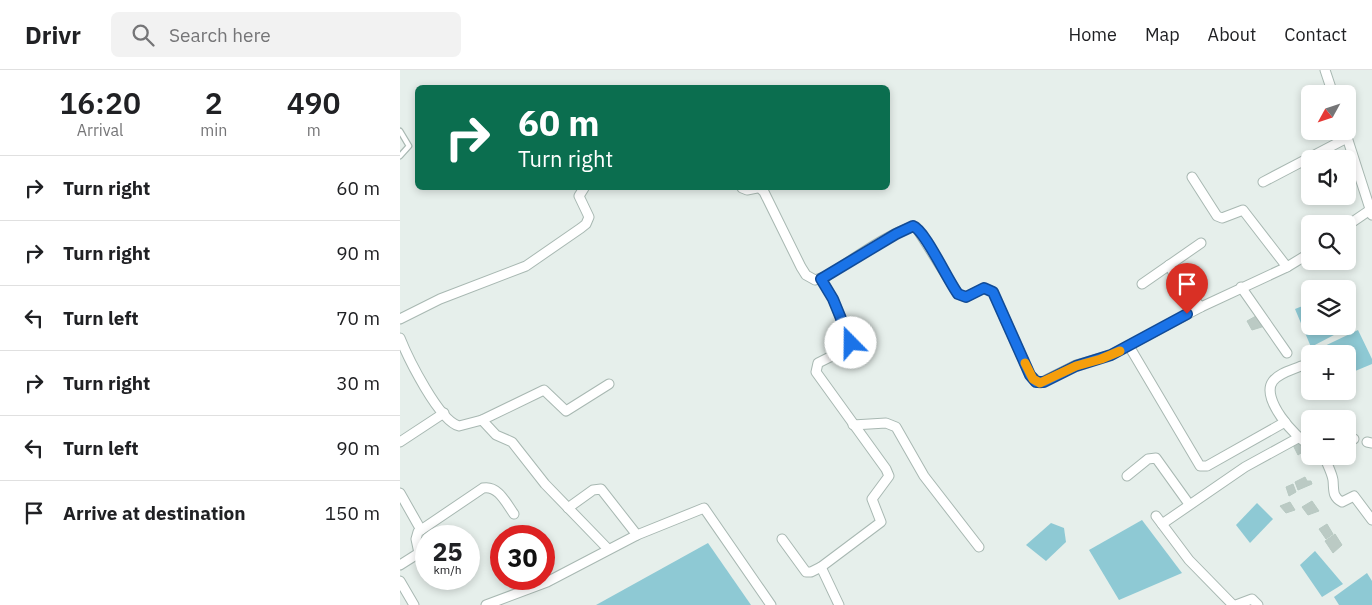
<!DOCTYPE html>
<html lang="en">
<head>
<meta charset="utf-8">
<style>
  body { margin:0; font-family:"IBM Plex Sans",sans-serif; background:#f2f2f2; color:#202124; height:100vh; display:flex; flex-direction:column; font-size:19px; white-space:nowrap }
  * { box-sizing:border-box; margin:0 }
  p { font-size:16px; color:#757577 }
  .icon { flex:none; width:28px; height:28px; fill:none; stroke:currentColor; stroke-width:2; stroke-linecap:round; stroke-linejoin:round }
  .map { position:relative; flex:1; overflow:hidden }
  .sheet { display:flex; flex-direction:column; background:#fff; width:400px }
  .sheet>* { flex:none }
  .banner { position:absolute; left:15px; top:15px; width:475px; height:105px; border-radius:8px; box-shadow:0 2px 8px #0003; background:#0b6e4f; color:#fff; overflow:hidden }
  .needle { width:32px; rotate:230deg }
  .tools { position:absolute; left:901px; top:15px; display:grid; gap:10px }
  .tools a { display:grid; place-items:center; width:55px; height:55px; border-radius:8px; background:#fff; box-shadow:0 2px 8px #0003; font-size:25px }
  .speed { position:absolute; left:15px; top:455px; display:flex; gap:10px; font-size:25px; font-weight:700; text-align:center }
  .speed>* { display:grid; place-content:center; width:65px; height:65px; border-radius:50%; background:#fff; box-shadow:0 2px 8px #0003; line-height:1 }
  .speed small { font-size:12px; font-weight:400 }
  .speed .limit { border:8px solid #d22; background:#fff; color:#111 }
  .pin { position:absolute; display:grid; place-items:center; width:42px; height:42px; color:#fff; margin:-51px -21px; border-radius:50% 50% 50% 0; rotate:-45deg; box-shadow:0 0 5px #0007 }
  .pin .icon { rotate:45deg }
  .me { position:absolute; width:55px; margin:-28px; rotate:338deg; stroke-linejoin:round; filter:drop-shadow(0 0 4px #0008) }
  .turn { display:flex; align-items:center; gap:18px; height:105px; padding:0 20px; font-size:22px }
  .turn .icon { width:65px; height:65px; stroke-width:2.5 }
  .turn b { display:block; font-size:35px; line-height:42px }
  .eta { display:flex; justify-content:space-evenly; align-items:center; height:85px; text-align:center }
  .eta b { font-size:30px; font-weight:600; line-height:35px }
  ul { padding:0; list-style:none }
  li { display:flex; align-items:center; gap:15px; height:65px; padding:0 20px; border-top:1px solid #e0e0e0 }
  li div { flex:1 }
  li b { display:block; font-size:19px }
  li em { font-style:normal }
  header { display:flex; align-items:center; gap:30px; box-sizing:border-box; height:70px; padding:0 25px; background:#fff; border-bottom:1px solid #e0e0e0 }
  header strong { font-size:24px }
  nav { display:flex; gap:28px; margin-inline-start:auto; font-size:18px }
  .search { width:350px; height:45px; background:#f2f2f2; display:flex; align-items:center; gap:12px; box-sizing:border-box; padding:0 18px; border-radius:8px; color:#757577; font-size:19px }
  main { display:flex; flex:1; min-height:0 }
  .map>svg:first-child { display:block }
</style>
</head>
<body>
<header>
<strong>Drivr</strong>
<div class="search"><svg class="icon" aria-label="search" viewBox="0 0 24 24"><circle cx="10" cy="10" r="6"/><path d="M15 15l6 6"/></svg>Search here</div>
<nav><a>Home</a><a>Map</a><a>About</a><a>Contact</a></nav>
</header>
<main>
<section class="sheet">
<div class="eta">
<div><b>16:20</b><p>Arrival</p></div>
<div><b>2</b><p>min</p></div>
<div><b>490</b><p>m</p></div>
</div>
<ul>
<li><svg class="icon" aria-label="right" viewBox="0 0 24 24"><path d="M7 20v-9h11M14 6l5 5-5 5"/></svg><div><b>Turn right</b></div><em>60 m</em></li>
<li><svg class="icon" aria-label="right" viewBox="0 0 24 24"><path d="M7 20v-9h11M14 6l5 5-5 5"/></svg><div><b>Turn right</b></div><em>90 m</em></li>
<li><svg class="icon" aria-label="left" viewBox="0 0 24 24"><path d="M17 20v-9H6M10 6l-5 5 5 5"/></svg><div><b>Turn left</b></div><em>70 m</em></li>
<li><svg class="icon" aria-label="right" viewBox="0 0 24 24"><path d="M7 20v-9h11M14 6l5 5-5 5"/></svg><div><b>Turn right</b></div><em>30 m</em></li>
<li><svg class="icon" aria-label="left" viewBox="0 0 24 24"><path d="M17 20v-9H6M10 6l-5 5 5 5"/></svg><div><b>Turn left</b></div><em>90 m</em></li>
<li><svg class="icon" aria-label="arrive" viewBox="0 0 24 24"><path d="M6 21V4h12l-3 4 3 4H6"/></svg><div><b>Arrive at destination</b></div><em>150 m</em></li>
</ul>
</section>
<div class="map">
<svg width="972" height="535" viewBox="0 0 972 535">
  <rect width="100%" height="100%" fill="#e6efeb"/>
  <g fill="#8ec9d4">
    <polygon points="910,233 910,256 948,256 948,234 955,254 911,277 895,239"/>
    <polygon points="958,260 972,289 972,294 948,304 948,284 912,282"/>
    <polygon points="857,433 873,449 850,473 836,455"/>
    <polygon points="742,450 782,503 719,530 689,480"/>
    <polygon points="651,453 664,458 666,472 646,491 626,475"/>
    <polygon points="308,473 351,535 196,535"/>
    <polygon points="915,481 943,514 922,527 900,495"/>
    <polygon points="967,503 972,511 972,535 939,535 934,527"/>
  </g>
  <g fill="#bbcac4" stroke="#b8c9c2">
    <polygon points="856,246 865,256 852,260 847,251"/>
    <polygon points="899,371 907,379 898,385 893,375"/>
    <polygon points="905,407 907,411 911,411 912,414 898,420 895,412"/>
    <polygon points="893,414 896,422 889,426 886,417"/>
    <polygon points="912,431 919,441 908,445 902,437"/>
    <polygon points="890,432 895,440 886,443 880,436"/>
    <polygon points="927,454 933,464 926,469 919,459"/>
    <polygon points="935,464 942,475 933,483 925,471"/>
  </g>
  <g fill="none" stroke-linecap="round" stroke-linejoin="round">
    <g stroke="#a8b8b2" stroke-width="7">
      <polyline id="service" points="0,61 9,76 0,86"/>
    </g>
    <g stroke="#a8b8b2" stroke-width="11">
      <g id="minor">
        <polyline points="925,0 933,24"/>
        <polyline points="945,61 972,145"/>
        <polyline points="792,107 817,146 822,148 843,140 887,197"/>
        <polyline points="863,112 947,68"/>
        <polyline points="342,118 347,120 357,118"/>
        <path d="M360,118L364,122L401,197L406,205L415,210L427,206C443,196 500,155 516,157L558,224L566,227L584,218L593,222L630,305L640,313L676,295L711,285L801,237L887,197L910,183"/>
        <polyline points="948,155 970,140"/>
        <polyline points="769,195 779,213 801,237"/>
        <polyline points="742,214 801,173"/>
        <polyline points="841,217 887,283"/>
        <polyline points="0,249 40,229 126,196 181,158 186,154 189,147 179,126 184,118"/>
        <path d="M0,268C8,288 39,351 59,356L82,350L96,365L112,372L145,414L208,479"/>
        <polyline points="729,276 800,396 807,396 885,352"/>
        <path d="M901,296C892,300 879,303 873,311C860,328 895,368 910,375"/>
        <polyline points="82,350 144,320 166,341 209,314"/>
        <polyline points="453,355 486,353 496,357 524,406 579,477"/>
        <polyline points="948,370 954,369"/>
        <polyline points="0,372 44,343"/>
        <polyline points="967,372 972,373"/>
        <path d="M924,386C927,394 932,403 933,410C934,420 932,427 942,432L954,426L972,450"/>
        <polyline points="727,406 748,389 756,388 789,434"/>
        <polyline points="0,423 21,460"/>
        <polyline points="168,438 193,420 201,419 237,465"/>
        <polyline points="756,446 789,490 833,535"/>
        <polyline points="762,454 845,397 898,368"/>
        <polyline points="382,469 406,502 411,502 421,497 481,452 472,429 489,406 486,399 416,302 418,293 448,278 451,273 433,229 421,209"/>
        <path d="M0,495L19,483L16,469L18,462L83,418C98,415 106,433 114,444"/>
        <polyline points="421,497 439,535"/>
        <polyline points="0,511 14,535"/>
        <polyline points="86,535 147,512 237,465 304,438 371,535"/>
        <polyline points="836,535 852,529 858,535"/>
      </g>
    </g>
    <use href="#service" stroke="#fff" stroke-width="4.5"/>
    <use href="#minor" stroke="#fff" stroke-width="9"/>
  </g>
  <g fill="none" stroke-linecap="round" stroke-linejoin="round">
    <g stroke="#114b97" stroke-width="12">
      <path id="route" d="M451,273L433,229L421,209L496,164L513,156C525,160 548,211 558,224L566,227L584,218L593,222L630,305L636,312H644L676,296L711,285L787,244"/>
    </g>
    <use href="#route" stroke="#1a73e8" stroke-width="9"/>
    <polyline stroke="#f59e0b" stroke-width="9" points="625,293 633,309 640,313 676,296 701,289 720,281"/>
  </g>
</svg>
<div class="tools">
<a><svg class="needle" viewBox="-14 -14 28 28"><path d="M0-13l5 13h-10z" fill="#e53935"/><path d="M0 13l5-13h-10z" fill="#757577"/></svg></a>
<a><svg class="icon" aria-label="sound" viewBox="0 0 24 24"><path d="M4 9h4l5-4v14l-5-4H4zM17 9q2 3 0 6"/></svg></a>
<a><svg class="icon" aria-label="search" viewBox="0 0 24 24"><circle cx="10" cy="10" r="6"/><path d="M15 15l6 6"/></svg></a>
<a><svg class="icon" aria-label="layers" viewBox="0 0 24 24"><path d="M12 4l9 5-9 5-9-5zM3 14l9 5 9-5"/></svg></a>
<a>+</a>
<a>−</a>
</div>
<div class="speed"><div>25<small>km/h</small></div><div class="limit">30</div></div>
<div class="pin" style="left:787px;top:244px;background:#d93025"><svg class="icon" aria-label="arrive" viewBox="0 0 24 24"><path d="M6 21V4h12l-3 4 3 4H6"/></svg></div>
<svg class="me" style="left:451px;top:273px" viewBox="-20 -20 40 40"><circle r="19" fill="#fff"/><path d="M0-13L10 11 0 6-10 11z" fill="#1a73e8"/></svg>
<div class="banner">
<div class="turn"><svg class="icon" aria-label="right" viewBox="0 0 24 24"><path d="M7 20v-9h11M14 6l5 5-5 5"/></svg><div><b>60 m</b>Turn right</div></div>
</div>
</div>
</main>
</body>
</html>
